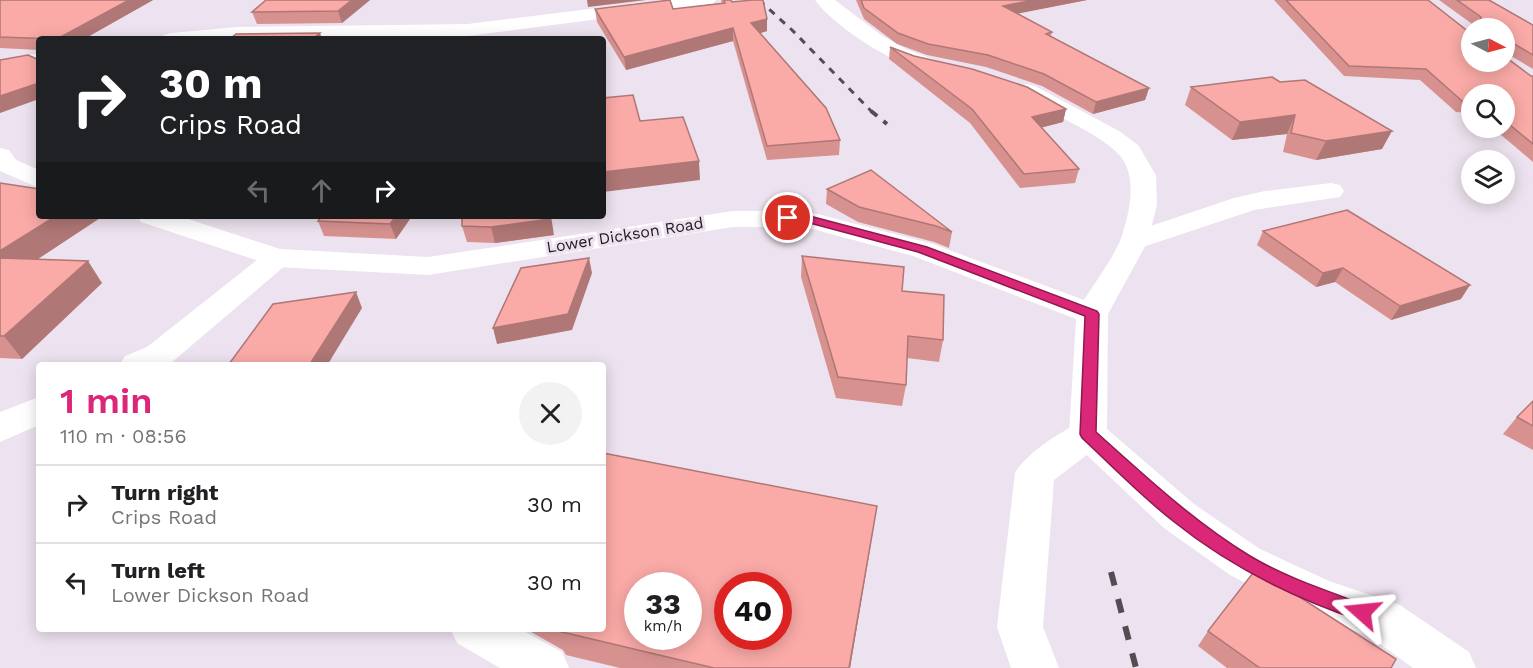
<!DOCTYPE html>
<html lang="en">
<head>
<meta charset="utf-8">
<style>
  body { margin:0; font-family:"Work Sans",sans-serif; background:#f2f2f2; color:#202124; height:100vh; display:flex; flex-direction:column; font-size:22px; white-space:nowrap }
  * { box-sizing:border-box; margin:0 }
  p { font-size:20px; color:#757577 }
  .icon { flex:none; width:33px; height:33px; fill:none; stroke:currentColor; stroke-width:2; stroke-linecap:round; stroke-linejoin:round }
  .map { position:relative; flex:1; overflow:hidden }
  .sheet { position:absolute; left:36px; top:362px; width:570px; height:270px; display:flex; flex-direction:column; background:#fff; border-radius:6px; box-shadow:0 3px 15px #0003 }
  .sheet>* { flex:none }
  .banner { position:absolute; left:36px; top:36px; width:570px; height:183px; border-radius:6px; box-shadow:0 3px 15px #0003; background:#202124; color:#fff; overflow:hidden }
  .needle { width:39px; rotate:96deg }
  .tools { position:absolute; left:1461px; top:18px; display:grid; gap:12px }
  .tools a { display:grid; place-items:center; width:54px; height:54px; border-radius:50%; background:#fff; box-shadow:0 3px 15px #0003; font-size:30px }
  .speed { position:absolute; left:624px; top:572px; display:flex; gap:12px; font-size:30px; font-weight:700; text-align:center }
  .speed>* { display:grid; place-content:center; width:78px; height:78px; border-radius:50%; background:#fff; box-shadow:0 3px 15px #0003; line-height:1 }
  .speed small { font-size:15px; font-weight:400 }
  .speed .limit { border:9px solid #d22; background:#fff; color:#111 }
  .pin { position:absolute; display:grid; place-items:center; width:51px; height:51px; color:#fff; margin:-26px; border:3px solid #fff; border-radius:50%; box-shadow:0 2px 6px #0007 }
  .me { position:absolute; width:66px; margin:-33px; rotate:288deg; stroke-linejoin:round; filter:drop-shadow(0 0 4px #0008) }
  .turn { display:flex; align-items:center; gap:21px; height:126px; padding:0 24px; font-size:27px }
  .turn .icon { width:78px; height:78px; stroke-width:2.5 }
  .turn b { display:block; font-size:42px; line-height:51px }
  .lanes { display:flex; align-items:center; height:57px; padding:0 24px; background:#0003; justify-content:center; gap:30px; direction:ltr }
  .lanes .off { opacity:.35 }
  .round { display:grid; place-items:center; flex:none; width:63px; height:63px; border-radius:32px; background:#f2f2f2 }
  .summary { display:flex; align-items:center; justify-content:space-between; height:102px; padding:0 24px }
  h1 { font-size:36px; font-weight:600; line-height:45px; color:#db2777 }
  ul { padding:0; list-style:none }
  li { display:flex; align-items:center; gap:18px; height:78px; padding:0 24px; border-top:2px solid #e0e0e0 }
  li div { flex:1 }
  li b { display:block; font-size:22px }
  li em { font-style:normal }
  .map>svg:first-child { display:block }
</style>
</head>
<body>
<div class="map">
<svg width="1533" height="668" viewBox="0 0 1533 668">
  <rect width="100%" height="100%" fill="#ede2ef"/>
  <g fill="none" stroke-linecap="round" stroke-linejoin="round">
    <g fill="#fff" fill-rule="evenodd">
      <polygon points="663,0 716,0 713,4 707,5 468,36 161,39 164,35 171,33 237,27 468,24"/>
      <polygon points="39,53 39,65 0,73 0,61"/>
      <polygon points="1331,183 1340,185 1344,191 1340,197 1254,210 1134,250 1124,247 1120,241 1124,235 1234,198 1265,191"/>
      <polygon points="277,249 287,252 292,258 287,264 171,363 120,364 125,356 147,347 267,252"/>
      <polygon points="39,397 39,425 0,442 0,412"/>
      <path d="M1088,420L1101,424L1107,434L1101,444L1054,480L1043,627L1059,668H1011L997,627L1015,473C1026,453 1066,427 1088,420Z"/>
      <polygon points="450,628 518,628 562,652 569,668 500,668 457,643"/>
    </g>
    <g fill="#fff" fill-rule="evenodd">
      <path d="M815,0H835L881,35L908,50L938,61L941,65L938,69C908,77 832,25 815,0Z"/>
      <path d="M1027,84L1035,86L1119,131L1138,145L1156,175L1157,205L1148,241L1108,314L1107,429L1194,504L1260,549L1329,581L1400,605L1469,652L1476,668H1413L1369,636L1302,612L1230,575L1164,528L1075,444L1069,434L1076,319L913,256L805,227H733L428,275L277,267L141,222L137,216H179L280,249L428,257L733,211H806L933,244L1084,300C1096,281 1111,261 1120,241C1129,217 1138,178 1121,157C1106,137 1044,109 1019,96L1016,91L1019,86Z"/>
      <polygon points="0,148 9,150 16,160 39,170 39,188 0,171"/>
    </g>
    <polyline stroke="#534d53" stroke-width="3" stroke-dasharray="7 7" stroke-linecap="butt" points="759,0 792,30 872,112"/>
    <polyline stroke="#534d53" stroke-width="4" stroke-dasharray="8 8" stroke-linecap="butt" points="871,111 887,124"/>
    <polyline stroke="#534d53" stroke-width="6" stroke-dasharray="14 14" stroke-linecap="butt" points="1111,572 1136,668"/>
  </g>
  <g fill="#d79290">
    <polygon points="0,0 153,0 84,39 39,39 39,50 0,48"/>
    <polygon points="266,0 370,0 342,23 257,24 252,12"/>
    <polygon points="721,0 731,0 767,31 760,33 840,140 839,155 767,160 733,41 626,70 597,22 595,9 673,9 722,3"/>
    <polygon points="856,0 1087,0 1017,13 1052,32 1051,36 1149,88 1145,100 1093,114 1042,86 986,67 927,55 897,44 864,19"/>
    <polygon points="1274,0 1428,0 1469,32 1531,76 1533,76 1533,162 1493,128 1504,128 1504,94 1472,94 1472,113 1456,112 1420,80 1344,76"/>
    <polygon points="1439,0 1489,0 1533,25 1533,69 1506,53 1504,55 1504,28 1475,28 1475,26"/>
    <polygon points="890,47 1066,109 1063,122 1041,127 1079,169 1075,183 1020,188 970,123 889,59"/>
    <polygon points="1272,77 1382,149 1316,160 1283,152 1287,134 1232,140 1185,105 1191,87"/>
    <polygon points="0,183 100,218 38,259 102,283 22,359 0,358"/>
    <polygon points="827,189 952,232 949,248 934,242 858,222 826,204"/>
    <polygon points="322,216 412,216 396,239 324,236 318,221"/>
    <polygon points="462,216 554,235 495,243 467,242 462,226"/>
    <polygon points="1263,231 1461,299 1391,320 1335,282 1316,287 1257,245"/>
    <polygon points="802,256 902,291 943,340 939,362 907,358 906,385 902,406 836,398 801,277"/>
    <polygon points="1533,401 1533,450 1503,434 1517,417"/>
    <polygon points="873,531 850,668 620,668 566,655 563,650 524,628 603,628"/>
    <polygon points="1208,631 1391,668 1227,668 1198,646"/>
  </g>
  <g fill="#af7775">
    <polygon points="129,0 153,0 84,39 57,39"/>
    <polygon points="352,0 370,0 342,23 338,11"/>
    <polygon points="587,0 646,0 588,7"/>
    <polygon points="1034,0 1087,0 1001,17 1003,6"/>
    <polygon points="767,19 767,31 751,36 751,23"/>
    <polygon points="733,28 733,41 626,70 624,57"/>
    <polygon points="320,33 322,39 312,39"/>
    <polygon points="39,83 39,99 0,113 0,96"/>
    <polygon points="1149,88 1145,100 1093,114 1096,102"/>
    <polygon points="1066,109 1063,122 1029,131 1032,117"/>
    <polygon points="1295,115 1287,134 1232,140 1240,122"/>
    <polygon points="1392,131 1382,149 1316,160 1326,141"/>
    <polygon points="699,161 700,180 603,192 603,172"/>
    <polygon points="56,216 99,216 100,218 6,280 0,273 0,251"/>
    <polygon points="396,216 412,216 396,239 390,224"/>
    <polygon points="551,216 554,235 495,243 491,227"/>
    <polygon points="589,258 592,273 572,330 497,344 493,328"/>
    <polygon points="88,261 102,283 22,359 4,336"/>
    <polygon points="1343,268 1335,282 1316,287 1323,273"/>
    <polygon points="1470,285 1461,299 1391,320 1400,306"/>
    <polygon points="356,292 362,308 328,364 310,364"/>
    <polygon points="877,506 850,668 849,668"/>
  </g>
  <g fill="#faaaa7" stroke="#af7775" stroke-width="1.5" fill-rule="evenodd">
    <polygon points="0,0 129,0 57,39 0,37"/>
    <polygon points="266,0 352,0 338,11 252,12"/>
    <polygon points="670,0 673,9 725,3 724,0 731,0 732,2 752,0 763,0 767,19 751,23 826,108 840,140 767,146 733,28 624,57 595,9"/>
    <polygon points="861,0 1034,0 1003,6 1052,32 1046,34 1149,88 1096,102 1044,74 988,55 928,44 898,33 864,8"/>
    <polygon points="1286,0 1428,0 1469,32 1472,33 1472,62 1504,62 1504,56 1531,76 1533,76 1533,144 1504,120 1504,94 1472,94 1472,102 1462,101 1426,69 1349,66"/>
    <polygon points="1457,0 1489,0 1533,25 1533,55 1511,42 1508,43 1508,50 1504,50 1504,28 1480,28 1481,17"/>
    <polygon points="320,33 312,39 230,39 236,34"/>
    <polygon points="890,47 914,56 972,69 1027,87 1066,109 1032,117 1079,169 1024,174 972,109"/>
    <polygon points="28,55 39,60 39,83 0,96 0,60"/>
    <polygon points="1272,77 1280,82 1305,80 1392,131 1326,141 1291,133 1295,115 1240,122 1191,87"/>
    <polygon points="633,95 640,121 683,117 699,161 603,172 603,98"/>
    <polygon points="871,170 952,232 936,226 859,207 827,189"/>
    <polygon points="0,183 39,189 39,216 56,216 0,251"/>
    <polygon points="1347,210 1470,285 1400,306 1343,268 1323,273 1263,231"/>
    <polygon points="322,216 396,216 390,224 318,221"/>
    <polygon points="462,216 550,216 550,219 491,227 462,226"/>
    <polygon points="802,256 904,267 902,291 944,295 943,340 908,336 906,385 838,377"/>
    <polygon points="0,258 88,261 4,336 0,336"/>
    <polygon points="589,258 568,314 493,328 521,268"/>
    <polygon points="356,292 310,364 229,364 273,304"/>
    <polygon points="1533,401 1533,426 1517,417"/>
    <path d="M603,453L877,506L849,668H714L558,631L557,628H603ZM638,585H688V636H638ZM728,585H778V636H728Z"/>
    <polygon points="1256,569 1396,659 1391,668 1260,668 1208,631"/>
  </g>
  <path fill="#db2777" stroke="#8e194d" stroke-width="1.5" d="M788,215H806L927,247L1097,311L1099,314L1096,432C1145,476 1193,521 1250,556C1287,578 1328,591 1368,606L1371,612L1368,618L1362,621C1293,598 1230,567 1173,521C1141,496 1112,466 1082,438L1080,434L1085,316L918,252L806,222L784,221V216Z"/>
  <g text-anchor="middle" dominant-baseline="central" stroke-width="6" stroke-linejoin="round" paint-order="stroke">
    <g font-size="16" fill="#1e1a1e" stroke="#ede2ef">
      <text transform="translate(625 235) rotate(-9)">Lower Dickson Road</text>
    </g>
  </g>
</svg>
<div class="tools">
<a><svg class="needle" viewBox="-14 -14 28 28"><path d="M0-13l5 13h-10z" fill="#e53935"/><path d="M0 13l5-13h-10z" fill="#757577"/></svg></a>
<a><svg class="icon" aria-label="search" viewBox="0 0 24 24"><circle cx="10" cy="10" r="6"/><path d="M15 15l6 6"/></svg></a>
<a><svg class="icon" aria-label="layers" viewBox="0 0 24 24"><path d="M12 4l9 5-9 5-9-5zM3 14l9 5 9-5"/></svg></a>
</div>
<div class="speed"><div>33<small>km/h</small></div><div class="limit">40</div></div>
<div class="pin" style="left:788px;top:218px;background:#d93025"><svg class="icon" aria-label="arrive" viewBox="0 0 24 24"><path d="M6 21V4h12l-3 4 3 4H6"/></svg></div>
<svg class="me" style="left:1362px;top:612px" viewBox="-20 -20 40 40"><path d="M0-17L14 15 0 8-14 15z" fill="#db2777" stroke="#fff" stroke-width="4"/></svg>
<div class="banner">
<div class="turn"><svg class="icon" aria-label="right" viewBox="0 0 24 24"><path d="M7 20v-9h11M14 6l5 5-5 5"/></svg><div><b>30 m</b>Crips Road</div></div>
<div class="lanes"><svg class="icon off" aria-label="left" viewBox="0 0 24 24"><path d="M17 20v-9H6M10 6l-5 5 5 5"/></svg><svg class="icon off" aria-label="ahead" viewBox="0 0 24 24"><path d="M12 20V5M6 11l6-6 6 6"/></svg><svg class="icon" aria-label="right" viewBox="0 0 24 24"><path d="M7 20v-9h11M14 6l5 5-5 5"/></svg></div>
</div>
<section class="sheet">
<div class="summary"><div><h1>1 min</h1><p>110 m · 08:56</p></div><a class="round"><svg class="icon" aria-label="close" viewBox="0 0 24 24"><path d="M6 6l12 12M18 6L6 18"/></svg></a></div>
<ul>
<li><svg class="icon" aria-label="right" viewBox="0 0 24 24"><path d="M7 20v-9h11M14 6l5 5-5 5"/></svg><div><b>Turn right</b><p>Crips Road</p></div><em>30 m</em></li>
<li><svg class="icon" aria-label="left" viewBox="0 0 24 24"><path d="M17 20v-9H6M10 6l-5 5 5 5"/></svg><div><b>Turn left</b><p>Lower Dickson Road</p></div><em>30 m</em></li>
</ul>
</section>
</div>
</body>
</html>
